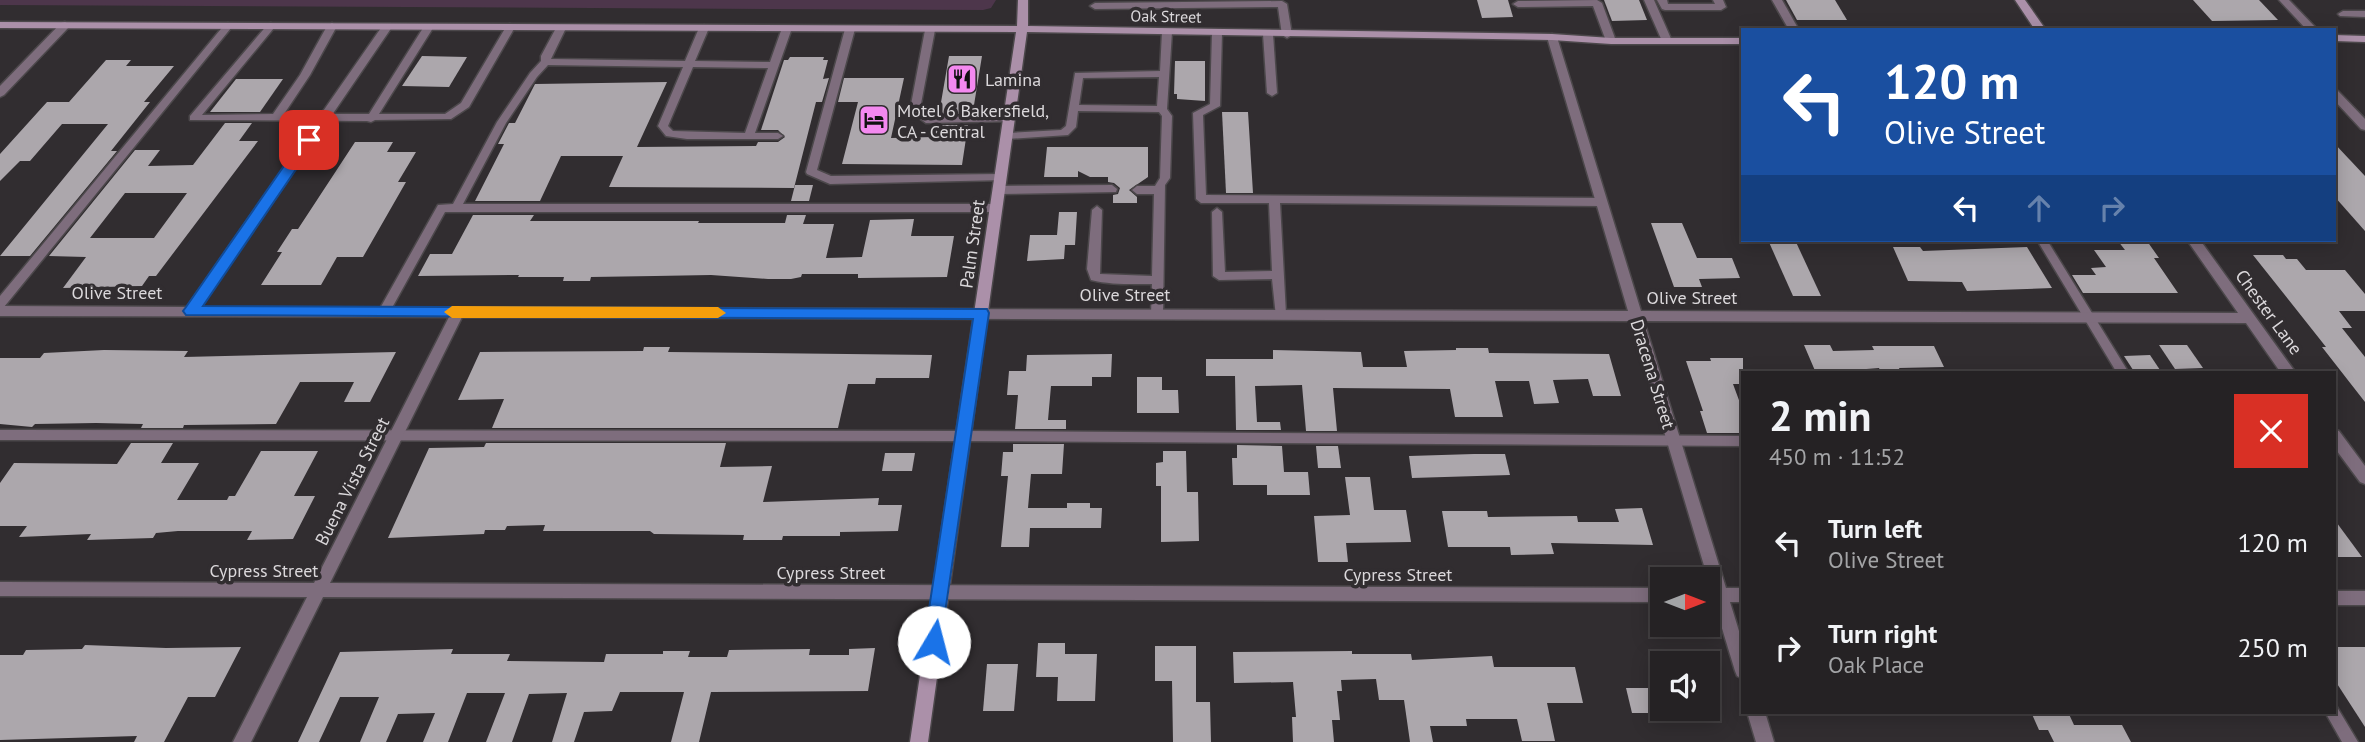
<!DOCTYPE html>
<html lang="en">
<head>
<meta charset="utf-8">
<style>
  body { margin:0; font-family:"PT Sans",sans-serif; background:#312f31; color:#f1f3f6; height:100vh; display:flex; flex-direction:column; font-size:26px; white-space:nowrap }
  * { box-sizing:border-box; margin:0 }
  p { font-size:23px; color:#a3a4a6 }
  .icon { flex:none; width:38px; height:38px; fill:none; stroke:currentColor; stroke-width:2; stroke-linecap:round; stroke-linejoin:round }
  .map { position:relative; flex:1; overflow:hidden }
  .sheet { position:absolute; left:1741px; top:371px; width:595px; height:343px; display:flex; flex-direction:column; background:#252224; border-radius:0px; box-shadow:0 4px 18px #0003,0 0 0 2px #423f41 }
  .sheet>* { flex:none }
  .guide { position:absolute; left:1741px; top:28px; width:595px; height:214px; border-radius:0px; box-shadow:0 4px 18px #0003,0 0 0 2px #423f41; background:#1a4fa0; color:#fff; overflow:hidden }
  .needle { width:46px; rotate:90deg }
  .fabs { position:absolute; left:1650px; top:567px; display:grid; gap:14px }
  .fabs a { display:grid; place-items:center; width:70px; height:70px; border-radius:0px; background:#252224; box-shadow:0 4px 18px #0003,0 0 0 2px #423f41; font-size:35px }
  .pin { position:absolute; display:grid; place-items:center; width:60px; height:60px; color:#fff; margin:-30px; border-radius:14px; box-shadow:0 4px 10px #0006 }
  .me { position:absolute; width:77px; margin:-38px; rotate:8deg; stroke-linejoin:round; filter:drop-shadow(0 0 5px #0008) }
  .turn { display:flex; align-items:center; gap:24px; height:147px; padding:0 28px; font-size:32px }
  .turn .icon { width:91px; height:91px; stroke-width:2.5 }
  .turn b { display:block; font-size:49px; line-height:60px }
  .lanes { display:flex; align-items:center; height:66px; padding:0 28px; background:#0003; justify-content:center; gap:35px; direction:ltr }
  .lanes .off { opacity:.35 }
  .round { display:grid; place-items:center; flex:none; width:74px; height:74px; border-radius:0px; background:#312f31 }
  .overview { display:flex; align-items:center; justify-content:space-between; height:119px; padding:0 28px }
  h1 { font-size:42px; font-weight:700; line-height:52px }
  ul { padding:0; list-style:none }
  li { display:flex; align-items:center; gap:21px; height:105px; padding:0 28px }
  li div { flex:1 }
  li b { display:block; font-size:26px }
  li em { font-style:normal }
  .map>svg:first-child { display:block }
</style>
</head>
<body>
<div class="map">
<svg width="2365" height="742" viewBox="0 0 2365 742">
  <rect width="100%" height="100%" fill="#312d30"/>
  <polygon fill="#4d364b" points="0,0 996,0 991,8 983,10 0,5"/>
  <g fill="#aca7ac" fill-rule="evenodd">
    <polygon points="1477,0 1508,0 1513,17 1482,18"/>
    <polygon points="1604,0 1639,0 1647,20 1612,21"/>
    <polygon points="1786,0 1835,0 1847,20 1797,20"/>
    <polygon points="2193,0 2259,0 2278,20 2212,21"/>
    <polygon points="422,56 467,57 449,87 402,86"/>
    <polygon points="949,56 982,56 974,105 970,105 969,114 939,114"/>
    <polygon points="790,57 824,57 823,60 828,60 823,79 829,78 822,102 816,102 794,188 609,187 623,156 561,156 540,201 475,201 504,144 498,144 509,123 515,123 535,84 667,82 637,147 756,146 758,142 778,142 785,137 778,130 761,130 784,60 788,60"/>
    <polygon points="106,60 131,60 126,66 174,66 144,102 150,102 111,151 117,151 30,256 0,256 108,124 62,124 30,161 20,161 0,181 0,154 47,102 69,102"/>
    <polygon points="1175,61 1205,61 1205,101 1177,99 1177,94 1174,94"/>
    <polygon points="844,78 904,78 891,138 934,137 937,125 968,125 962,165 842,164 858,102 838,102"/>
    <polygon points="236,79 283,79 260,112 210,112"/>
    <polygon points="1222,112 1248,112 1253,193 1226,193"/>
    <path d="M225,123H252L239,141H258L156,276H149L142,286L63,288L86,257L49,256L135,150H160L148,166L193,165ZM125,193H187L154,238H90Z"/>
    <polygon points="355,142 393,142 387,152 416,152 398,182 406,182 363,257 337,257 321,285 261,285 282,252 277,252 292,229 298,229"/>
    <polygon points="2334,143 2365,176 2365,231 2334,196"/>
    <polygon points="1047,147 1148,147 1148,177 1129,190 1137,197 1137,203 1113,203 1113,195 1118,194 1120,188 1114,183 1108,182 1108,177 1090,177 1078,171 1078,177 1044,177"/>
    <polygon points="795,185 813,185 809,201 791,201"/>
    <polygon points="1059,212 1077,212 1075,245 1065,245 1064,259 1027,261 1030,235 1057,235"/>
    <polygon points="473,215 534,215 530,221 699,221 698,223 785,223 787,215 806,215 803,224 834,224 826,258 862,257 870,220 914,219 911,236 954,236 947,277 858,278 858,274 802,274 801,277 791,279 768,279 711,275 655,276 591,277 590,281 563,281 564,277 518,277 519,275 418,276 430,254 452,254"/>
    <polygon points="1651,223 1682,223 1697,258 1732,258 1740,278 1699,279 1702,287 1674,287"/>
    <polygon points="1768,240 1795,240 1821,296 1793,296"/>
    <polygon points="2118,241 2147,241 2159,258 2154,258 2178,293 2083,293 2072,275 2096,275 2091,268 2106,267 2094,250 2125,250"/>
    <polygon points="1893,247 1920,247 1923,251 2027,247 2052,288 1967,291 1962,282 1908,281"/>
    <polygon points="2253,255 2283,255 2286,259 2297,259 2306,270 2345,270 2365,294 2365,311 2339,311 2352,328 2342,328 2365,357 2365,402 2322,347 2326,347"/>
    <polygon points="1804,345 1830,345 1833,351 1874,350 1872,346 1934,346 1944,367 1899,368 1901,373 1881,373 1879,368 1816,373"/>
    <polygon points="2159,345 2187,345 2203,368 2175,369"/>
    <polygon points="644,347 670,347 668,352 932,355 929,378 876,378 875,384 848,384 838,428 492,428 504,399 458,400 480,352 643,351"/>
    <polygon points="1456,348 1488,348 1489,353 1609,354 1621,396 1593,396 1588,379 1553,380 1559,403 1534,404 1529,381 1495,381 1503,417 1455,417 1450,389 1333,388 1337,431 1306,431 1302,385 1255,386 1257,422 1280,422 1281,430 1236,430 1235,376 1206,376 1206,359 1273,359 1273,350 1361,352 1363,367 1407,367 1404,351 1456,350"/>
    <polygon points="104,350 188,351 184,357 396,352 370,402 344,402 354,382 300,382 276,424 184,425 183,428 141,428 143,424 96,423 35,424 32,427 0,424 0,358 40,358 44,353"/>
    <polygon points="1112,354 1111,377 1092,377 1092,386 1051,386 1048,420 1066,420 1066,429 1015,429 1018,395 1007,395 1009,371 1026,371 1027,355"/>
    <polygon points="2150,355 2162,373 2135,373 2124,356"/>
    <polygon points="1710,358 1743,358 1743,384 1733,384 1743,411 1743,433 1707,433 1700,411 1703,411 1686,361 1711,361"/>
    <polygon points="1137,377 1162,377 1162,390 1178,390 1179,413 1137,413"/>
    <polygon points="131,443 173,443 161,463 199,463 177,500 227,500 229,496 235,496 261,451 318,451 294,496 315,496 293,539 247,540 252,531 178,531 156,533 153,538 87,540 91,534 19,537 27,526 0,526 0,483 14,463 117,464"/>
    <polygon points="486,443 726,443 720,467 772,466 763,502 879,498 878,505 902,505 898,531 840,532 840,536 783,536 782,540 743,540 744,535 654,534 650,531 543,531 545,525 507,526 505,530 485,530 484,534 388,538 429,448 484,447"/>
    <polygon points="1013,444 1064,444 1062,474 1031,474 1028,508 1067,508 1067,503 1090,503 1090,508 1102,508 1101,528 1030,528 1029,547 1001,547 1008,476 1001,476 1003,452 1013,452"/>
    <polygon points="1237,445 1282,446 1284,472 1308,472 1310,495 1267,495 1267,485 1233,485 1232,458 1237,458"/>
    <polygon points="1316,446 1338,446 1341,468 1318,468"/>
    <polygon points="1163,451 1186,451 1187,492 1198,492 1199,541 1161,542 1161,486 1156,486 1156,463 1163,462"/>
    <polygon points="885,453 915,453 912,471 882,471"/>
    <polygon points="1474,454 1505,454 1510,475 1412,478 1409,456"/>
    <polygon points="1345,477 1370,477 1374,510 1406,510 1411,542 1346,543 1348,562 1318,562 1314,516 1350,515"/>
    <polygon points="1642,508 1653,545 1551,543 1554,554 1511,555 1510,547 1448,547 1442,511 1487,511 1488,517 1577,516 1578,522 1619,522 1615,509"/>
    <polygon points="2334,519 2362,557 2334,557"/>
    <polygon points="1038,643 1065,643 1065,654 1097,654 1095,701 1057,701 1058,677 1036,677"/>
    <polygon points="85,645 166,648 241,647 215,697 188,697 164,742 134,742 137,736 0,740 0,655 23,655 26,650 82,649"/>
    <polygon points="1155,646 1196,646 1196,702 1210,702 1211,742 1173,742 1172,681 1155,681"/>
    <polygon points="2334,647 2365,647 2365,727 2334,679"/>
    <polygon points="875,648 868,691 711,692 699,742 671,742 684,692 620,692 612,711 584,712 574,742 552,742 567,693 529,694 512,742 486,742 505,693 467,693 448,742 423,742 435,713 398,714 386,742 360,742 379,697 340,697 319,742 298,742 340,652 453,649 451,654 510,654 507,661 604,662 606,654 663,654 663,651 690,651 688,657 727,657 729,650 810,649 809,655 849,655 849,649"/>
    <polygon points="1352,651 1352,654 1411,654 1412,660 1492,656 1494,667 1575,667 1583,703 1547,703 1555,741 1522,741 1517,719 1466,719 1467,726 1430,726 1433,742 1410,742 1404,700 1379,700 1376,679 1341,680 1342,691 1337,691 1340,720 1332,720 1334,742 1293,742 1292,717 1296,717 1293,682 1234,683 1233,652"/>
    <polygon points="987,664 1018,664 1014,711 983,711"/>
    <polygon points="1626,688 1651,688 1657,713 1632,713"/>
    <polygon points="2031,712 2068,712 2074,725 2122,725 2131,742 2054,742 2048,730 2039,730"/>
  </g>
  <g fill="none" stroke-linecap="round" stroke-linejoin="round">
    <g stroke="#4c484b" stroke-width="3">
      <g id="lane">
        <polygon points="1597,0 1602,3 1616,41 1614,43 1608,43 1606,41 1593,6 1518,7 1513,4 1518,1"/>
        <polygon points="1644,0 1654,0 1672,41 1670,43 1664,43 1662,41"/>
        <polygon points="1657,0 1667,0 1668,4 1715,4 1713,0 1723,0 1726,7 1721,10 1665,10 1662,9"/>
        <polygon points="1772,0 1782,0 1799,30 1789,30"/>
        <polygon points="2279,0 2289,0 2318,30 2307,30"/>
        <polygon points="1282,1 1287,4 1292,35 1287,38 1282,35 1278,7 1095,9 1090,6 1095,3"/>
        <polygon points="2343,11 2365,11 2365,17 2340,16 2338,14"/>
        <polygon points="228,23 233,26 231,28 4,307 0,308 0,296 225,24"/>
        <polygon points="271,23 276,26 274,28 202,115 273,114 300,75 327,26 332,23 337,26 310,75 284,114 369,114 423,28 428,25 433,28 379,114 445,114 461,103 507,25 510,24 515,27 469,107 451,119 375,120 371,122 367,121 190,120 190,116 268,24"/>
        <path d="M561,25L566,28L551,59L685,61L699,28L704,25L709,28L695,61L770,62L782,28L784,26H790L792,28L755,133H778L783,136L778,139H687L666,136L658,126L683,67L548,65L537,77L506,123L463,204H997L1002,208L997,212H445L388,315H380L378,312L438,205L453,204L497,122L530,73L541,61V56L556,28ZM693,67L768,68L745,133L673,131L668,126Z"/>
        <polygon points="850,26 855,29 817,170 831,176 1001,174 1006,178 1005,180 830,184 807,174 806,172 845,29"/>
        <polygon points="930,27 935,30 920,109 929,117 1009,116 1014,119 1013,121 926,123 911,112 910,110 925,30"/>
        <path d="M1167,29L1172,32L1167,109L1172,116L1170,178L1165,185L1163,314L1157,318L1151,314L1152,284C1132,284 1111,285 1091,280L1087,269L1092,210L1097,206L1102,210L1100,274L1152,276L1154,194H1137L1132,190L1137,186H1155L1160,178L1162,116L1159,112L1078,111L1076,127L1068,135L1007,139L1002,136L1007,133L1061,130L1066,126L1075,73L1160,71L1162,32ZM1159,77L1157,106L1079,105L1083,78Z"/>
        <polygon points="1217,30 1222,33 1220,106 1203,115 1206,195 1600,198 1605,202 1600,206 1280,203 1286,314 1280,318 1276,317 1272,279 1219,280 1213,276 1212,212 1217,208 1222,212 1225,272 1272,271 1269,203 1201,203 1196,199 1193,113 1210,104 1212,33"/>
        <polygon points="1268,31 1273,34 1277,93 1272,96 1267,93 1263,34"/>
        <polygon points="1112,185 1117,189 1116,192 999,194 994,190 999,186"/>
        <polygon points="2037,240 2047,240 2129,373 2117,373"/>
        <polygon points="0,430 964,431 1743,436 1743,446 964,441 0,440"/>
        <polygon points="2334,706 2337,707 2358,742 2342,742 2325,712 2334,712"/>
      </g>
    </g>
    <g stroke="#4c484b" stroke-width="3">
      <g id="street">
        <polygon points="65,22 70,25 69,27 4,95 0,97 0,86 61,23"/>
        <polygon points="387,24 392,27 201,307 1628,311 1547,37 1552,34 1557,37 1641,311 2238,313 2187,240 2200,240 2296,373 2281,373 2246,323 1644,321 1726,588 1743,588 1743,602 1730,602 1743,644 1743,679 1737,676 1735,671 1714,602 1708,602 1708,588 1710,588 1708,579 1631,321 462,317 330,583 1662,588 1662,602 323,597 251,742 233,742 307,597 0,596 0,582 314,583 449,317 0,316 0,306 187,307 383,25"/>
        <polygon points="2334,90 2338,91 2365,119 2365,130 2361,129 2334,100"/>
        <polygon points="2334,429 2339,431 2365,466 2365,484 2360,482 2334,447"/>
        <rect x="2334" y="591" width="31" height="14"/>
        <polygon points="1747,712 1765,712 1774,742 1756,742"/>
      </g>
    </g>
    <g stroke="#4c484b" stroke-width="3">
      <g id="secondary">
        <polygon points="1018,0 1028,0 1028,26 1552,34 1611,38 1743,38 1743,44 1611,44 1552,40 1027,32 928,742 910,742 1016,32 0,28 0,22 1017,26"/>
        <polygon points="2015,0 2025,0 2046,30 2035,30"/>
        <polygon points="2334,35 2365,36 2365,42 2334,41"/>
      </g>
    </g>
    <use href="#lane" fill="#7e6d7d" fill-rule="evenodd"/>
    <use href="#street" fill="#7e6d7d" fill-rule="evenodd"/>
    <use href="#secondary" fill="#ab90a9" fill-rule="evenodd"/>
  </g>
  <polygon fill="#1a73e8" stroke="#114b97" stroke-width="2" points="309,136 316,140 203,306 987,309 989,313 940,647 934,650 927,647 924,642 973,319 186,315 183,311 186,307 304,137"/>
  <polygon fill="#f59e0b" points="452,306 718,307 726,313 718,318 452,318 444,312"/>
  <defs>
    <g id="restaurant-square" transform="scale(1.575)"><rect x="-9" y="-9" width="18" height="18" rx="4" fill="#f489f0" stroke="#312d30"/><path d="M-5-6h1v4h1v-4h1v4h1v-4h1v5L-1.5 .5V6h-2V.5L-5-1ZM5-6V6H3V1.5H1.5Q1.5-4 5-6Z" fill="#111"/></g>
    <g id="hotel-square" transform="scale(1.575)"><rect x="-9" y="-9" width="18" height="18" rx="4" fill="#f489f0" stroke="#312d30"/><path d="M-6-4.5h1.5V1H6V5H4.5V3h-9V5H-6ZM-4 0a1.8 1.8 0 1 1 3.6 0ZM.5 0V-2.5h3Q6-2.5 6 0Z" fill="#111"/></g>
  </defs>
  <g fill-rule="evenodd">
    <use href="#restaurant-square" x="962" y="79"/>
    <use href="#hotel-square" x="874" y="120"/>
  </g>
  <g text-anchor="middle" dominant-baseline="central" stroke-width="7" stroke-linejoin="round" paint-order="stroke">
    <g font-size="16" fill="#dbd8db" stroke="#312d30">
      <text transform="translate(1166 16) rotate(1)">Oak Street</text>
    </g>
    <g font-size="18" fill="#dbd8db" stroke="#312d30" text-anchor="start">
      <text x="985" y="79">Lamina</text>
      <text x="897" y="110">Motel 6 Bakersfield,<tspan x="897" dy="21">CA - Central</tspan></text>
    </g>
    <g font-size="18" fill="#dbd8db" stroke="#312d30">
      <text transform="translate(972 244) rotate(-82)">Palm Street</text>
      <text x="117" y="292">Olive Street</text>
      <text x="1125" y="294">Olive Street</text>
      <text x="1692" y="297">Olive Street</text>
      <text transform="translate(2269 312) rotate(54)">Chester Lane</text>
      <text transform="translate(1653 374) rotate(73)">Dracena Street</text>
      <text transform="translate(352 481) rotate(-63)">Buena Vista Street</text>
      <text x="264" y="570">Cypress Street</text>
      <text x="831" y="572">Cypress Street</text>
      <text x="1398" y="574">Cypress Street</text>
    </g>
  </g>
</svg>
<div class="fabs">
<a><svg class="needle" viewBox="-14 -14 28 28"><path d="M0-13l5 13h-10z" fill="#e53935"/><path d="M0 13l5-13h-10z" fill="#a3a4a6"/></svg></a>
<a><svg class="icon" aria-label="sound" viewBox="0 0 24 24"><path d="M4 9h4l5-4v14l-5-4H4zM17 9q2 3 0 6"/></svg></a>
</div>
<div class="pin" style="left:309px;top:140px;background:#d93025"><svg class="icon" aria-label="arrive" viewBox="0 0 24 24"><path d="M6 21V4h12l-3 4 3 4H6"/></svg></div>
<svg class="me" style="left:934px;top:642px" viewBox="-20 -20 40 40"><circle r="19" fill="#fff"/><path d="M0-13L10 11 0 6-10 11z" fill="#1a73e8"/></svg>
<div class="guide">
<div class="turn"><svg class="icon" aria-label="left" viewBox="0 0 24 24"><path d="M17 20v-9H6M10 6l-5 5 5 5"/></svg><div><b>120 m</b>Olive Street</div></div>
<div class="lanes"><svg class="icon" aria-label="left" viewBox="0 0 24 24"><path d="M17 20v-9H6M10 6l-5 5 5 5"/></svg><svg class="icon off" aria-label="ahead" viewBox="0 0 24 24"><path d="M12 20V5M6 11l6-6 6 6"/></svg><svg class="icon off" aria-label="right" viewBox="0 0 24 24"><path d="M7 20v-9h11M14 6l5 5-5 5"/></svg></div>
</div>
<section class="sheet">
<div class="overview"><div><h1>2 min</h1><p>450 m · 11:52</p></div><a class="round" style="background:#d93025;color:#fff"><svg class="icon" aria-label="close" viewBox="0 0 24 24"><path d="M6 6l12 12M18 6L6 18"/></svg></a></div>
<ul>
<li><svg class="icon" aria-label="left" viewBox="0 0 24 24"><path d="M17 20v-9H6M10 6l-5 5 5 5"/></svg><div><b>Turn left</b><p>Olive Street</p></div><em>120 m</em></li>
<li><svg class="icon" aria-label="right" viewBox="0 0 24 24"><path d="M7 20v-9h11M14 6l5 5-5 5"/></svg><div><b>Turn right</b><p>Oak Place</p></div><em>250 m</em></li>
</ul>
</section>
</div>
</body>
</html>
